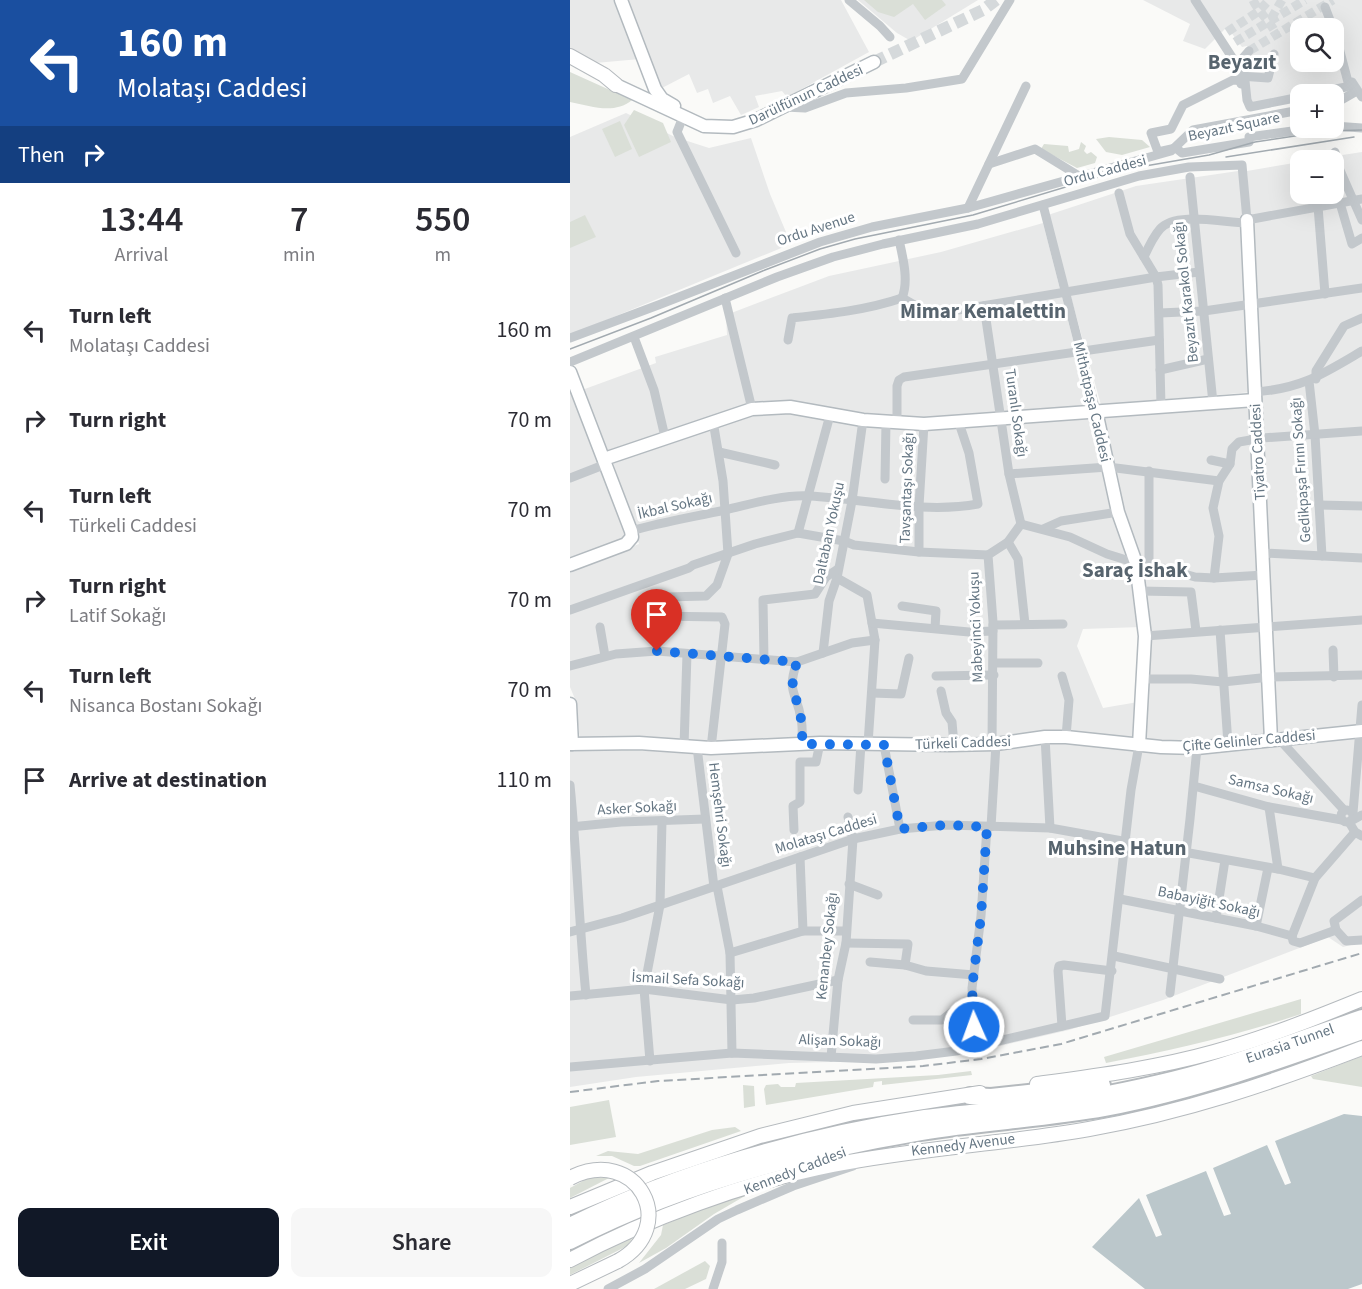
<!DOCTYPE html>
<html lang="en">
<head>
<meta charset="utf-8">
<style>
  body { margin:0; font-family:"Source Sans 3",sans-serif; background:#f7f7f7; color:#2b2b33; height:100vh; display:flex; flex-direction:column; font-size:22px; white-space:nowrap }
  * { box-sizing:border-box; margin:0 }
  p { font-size:20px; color:#7c7c81 }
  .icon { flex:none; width:33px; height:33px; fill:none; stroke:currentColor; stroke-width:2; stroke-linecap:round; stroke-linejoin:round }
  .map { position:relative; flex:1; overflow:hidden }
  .details { display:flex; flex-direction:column; background:#fff; width:570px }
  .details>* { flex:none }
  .banner { background:#1a4fa0; color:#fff; overflow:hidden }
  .fabs { position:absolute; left:720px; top:18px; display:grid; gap:12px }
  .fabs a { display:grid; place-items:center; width:54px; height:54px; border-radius:12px; background:#fff; box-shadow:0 6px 24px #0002; font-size:30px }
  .pin { position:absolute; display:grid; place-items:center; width:51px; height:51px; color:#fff; margin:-62px -26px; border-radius:50% 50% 50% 0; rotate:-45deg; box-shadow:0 0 6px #0007 }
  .pin .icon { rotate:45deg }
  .me { position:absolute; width:66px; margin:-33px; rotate:358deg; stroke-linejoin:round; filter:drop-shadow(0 0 4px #0008) }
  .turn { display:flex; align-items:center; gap:21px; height:126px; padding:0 18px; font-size:27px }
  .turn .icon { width:78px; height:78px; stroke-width:2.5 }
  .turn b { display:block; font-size:42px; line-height:51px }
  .then { display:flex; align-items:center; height:57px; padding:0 18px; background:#0003; gap:12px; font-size:22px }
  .eta { display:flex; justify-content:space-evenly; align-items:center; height:102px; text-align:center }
  .eta b { font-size:36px; font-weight:600; line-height:42px }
  .cta { display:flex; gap:12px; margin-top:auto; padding:12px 18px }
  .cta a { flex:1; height:69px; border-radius:12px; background:#111827; color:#fff; font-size:24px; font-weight:600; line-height:69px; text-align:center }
  .cta a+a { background:#f7f7f7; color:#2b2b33 }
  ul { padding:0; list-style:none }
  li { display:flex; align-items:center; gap:18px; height:90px; padding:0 18px }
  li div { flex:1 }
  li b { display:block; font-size:22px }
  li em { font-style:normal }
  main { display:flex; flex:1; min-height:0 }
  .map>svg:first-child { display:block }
</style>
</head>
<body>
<main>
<section class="details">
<div class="banner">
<div class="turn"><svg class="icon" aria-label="left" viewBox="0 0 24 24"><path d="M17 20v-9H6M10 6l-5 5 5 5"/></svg><div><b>160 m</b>Molataşı Caddesi</div></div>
<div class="then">Then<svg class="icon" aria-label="right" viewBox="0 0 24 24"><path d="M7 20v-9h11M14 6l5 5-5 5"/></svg></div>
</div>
<div class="eta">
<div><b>13:44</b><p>Arrival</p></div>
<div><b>7</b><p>min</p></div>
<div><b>550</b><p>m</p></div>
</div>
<ul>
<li><svg class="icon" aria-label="left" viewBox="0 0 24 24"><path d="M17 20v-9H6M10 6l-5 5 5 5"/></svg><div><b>Turn left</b><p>Molataşı Caddesi</p></div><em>160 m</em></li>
<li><svg class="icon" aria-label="right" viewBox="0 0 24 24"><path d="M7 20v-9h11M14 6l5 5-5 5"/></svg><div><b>Turn right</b></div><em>70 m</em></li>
<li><svg class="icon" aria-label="left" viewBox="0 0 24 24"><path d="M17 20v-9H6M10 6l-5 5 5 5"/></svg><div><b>Turn left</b><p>Türkeli Caddesi</p></div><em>70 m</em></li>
<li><svg class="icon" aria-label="right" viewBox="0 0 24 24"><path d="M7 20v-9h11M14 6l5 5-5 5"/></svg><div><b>Turn right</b><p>Latif Sokağı</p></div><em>70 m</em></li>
<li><svg class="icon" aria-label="left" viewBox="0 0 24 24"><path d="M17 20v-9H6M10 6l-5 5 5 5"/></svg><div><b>Turn left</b><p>Nisanca Bostanı Sokağı</p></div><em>70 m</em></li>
<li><svg class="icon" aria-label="arrive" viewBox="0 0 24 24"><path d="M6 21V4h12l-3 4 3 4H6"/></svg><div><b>Arrive at destination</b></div><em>110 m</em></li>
</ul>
<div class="cta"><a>Exit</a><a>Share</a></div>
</section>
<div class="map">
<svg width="792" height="1289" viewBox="0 0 792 1289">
  <rect width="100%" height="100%" fill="#fafaf8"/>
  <g fill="#e8e9e9" fill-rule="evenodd">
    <polygon points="0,0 46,0 70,59 25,63 0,51"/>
    <polygon points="55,0 271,0 299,52 217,97 212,91 185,96 189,107 171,115 160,96 143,103 138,89 127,93 119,74 90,89"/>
    <polygon points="288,0 408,0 341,41 327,33"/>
    <path d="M573,0H792V97L782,82L741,94H730L680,107L675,81L683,57L677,46L672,47L657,27L635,49L613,41L620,24ZM730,28H764V62H730Z"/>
    <polygon points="56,113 105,137 139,148 181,138 200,194 221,244 0,335 0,137"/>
    <polygon points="792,152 792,727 705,735 677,171 730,162 730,194 764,194 764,160 740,160"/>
    <polygon points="668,171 670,173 682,392 531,405 478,215 566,186"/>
    <polygon points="473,223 520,406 355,422 220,402 39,453 12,390 86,363 85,357 157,335 156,315 259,276 371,252"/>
    <polygon points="0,386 58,538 0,559"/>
    <polygon points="681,403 698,736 625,744 572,742 578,634 549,509 533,414"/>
    <polygon points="210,411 266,419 523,415 541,510 552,537 562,573 571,627 513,629 507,646 533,708 568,702 567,741 156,742 10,740 5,699 0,687 0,570 69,544 43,462 178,417"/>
    <polygon points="792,736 792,942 773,947 758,937 593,1000 499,1030 430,1046 372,1056 303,1061 219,1063 66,1077 0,1087 0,751 27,750 129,752 497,741 621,751"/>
  </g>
  <g fill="#dadfd7">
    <polygon points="294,0 372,0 376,5 355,20 343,4 324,17 308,12"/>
    <path d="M0,72L62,100C44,115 21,106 0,102Z"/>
    <polygon points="64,110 93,123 101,142 69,157 54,125"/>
    <polygon points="50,121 62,149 45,157 32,129"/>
    <polygon points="539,137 572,140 580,147 552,155 536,152 526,139"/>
    <polygon points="511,142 516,146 514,151 517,154 521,152 527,157 525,163 507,168 471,149 474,144 498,146 499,152 509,149"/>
    <polygon points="15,215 26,237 0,248 0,222"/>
    <path d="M731,999V1014C665,1036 603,1050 536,1063L534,1057Z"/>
    <polygon points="792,1056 792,1087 743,1079 741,1076"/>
    <polygon points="401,1071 402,1075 312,1085 312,1081 304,1082 303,1087 196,1105 194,1089 196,1085 208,1084 211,1087 225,1087 226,1083 368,1075"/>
    <polygon points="173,1085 184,1086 185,1106 174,1108"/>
    <polygon points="39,1100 46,1137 0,1145 0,1107"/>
    <polygon points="165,1127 171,1131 70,1166 64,1166 42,1156 26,1156 38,1151 68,1154 142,1130"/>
    <polygon points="20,1177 39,1178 0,1198 0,1188"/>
    <polygon points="180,1193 144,1214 96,1248 69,1263 91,1235 93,1225 135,1208"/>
    <polygon points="64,1236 57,1246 0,1275 0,1266"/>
    <polygon points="135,1261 140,1266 136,1279 115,1289 84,1289"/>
  </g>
  <polygon fill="#bbc7cb" points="774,1114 792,1116 792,1284 778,1289 575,1289 522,1247 569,1198 586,1237 592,1235 576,1195 636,1171 654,1216 661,1214 643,1168 697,1145 715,1185 721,1183 705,1141"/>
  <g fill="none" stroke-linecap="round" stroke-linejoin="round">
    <g stroke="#d5d9db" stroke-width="9" stroke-dasharray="9 4.5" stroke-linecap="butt">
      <path d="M683,0C689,13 700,21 706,34"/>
      <polyline points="701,19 712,0"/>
      <polyline points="657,32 689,11 699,0"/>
      <polyline points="665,42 735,0"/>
      <polyline points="679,51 763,0"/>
    </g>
    <polyline stroke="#d5d9db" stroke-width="12" stroke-dasharray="12 6" stroke-linecap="butt" points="304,62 413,10 426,0"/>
    <g stroke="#b3babf" stroke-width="15">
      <g id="secondary">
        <polyline points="51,0 85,89 92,99 104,106"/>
        <polyline points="46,85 134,126 163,127 186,120 304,62"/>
        <polyline points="677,220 701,740"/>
        <polyline points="0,372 61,531 62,537 56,544 0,565"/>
        <polyline points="526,411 548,512 566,563 575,636 569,745"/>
        <polyline points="34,459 182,409 220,407 293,420 354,424 685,400"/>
        <polyline points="0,704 2,744"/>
        <polyline points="0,744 69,743 141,748 250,743 379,745 426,744 475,737 496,737 591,747 627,748 792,731"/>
      </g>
    </g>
    <g stroke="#b5babe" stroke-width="16">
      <g id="primary">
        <polyline points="0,56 34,75 46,85"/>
        <path d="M467,1084C526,1076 587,1068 644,1052C695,1038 743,1019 792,999"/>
        <polyline points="0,1207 82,1173 190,1136 283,1113 410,1093"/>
        <path d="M0,1260C78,1218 177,1182 263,1165C348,1148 434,1144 519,1129C615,1112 701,1083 792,1048"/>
        <polyline points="0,1284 48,1261"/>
      </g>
    </g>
    <g stroke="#b4b9bd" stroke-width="20">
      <g id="highway">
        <polyline points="400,1096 421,1097 532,1085"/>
        <path id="s1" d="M0,1226C109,1172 235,1136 355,1118C409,1111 464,1108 518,1098C561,1090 604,1081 646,1068C695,1053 743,1035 792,1018"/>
        <path d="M0,1241C108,1185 231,1152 351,1132C412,1122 474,1119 535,1108C624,1091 708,1061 792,1031"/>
      </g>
    </g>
    <g stroke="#c3c8cc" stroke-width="9">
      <polyline points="279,0 310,26 320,37"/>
      <polyline points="625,0 667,65 671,84"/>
      <polyline points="755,7 763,28"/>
      <polyline points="764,29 778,82 785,92 764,104"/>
      <polyline points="667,65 679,51"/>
      <polyline points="670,76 698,78 704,54"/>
      <polyline points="741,94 776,87 782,82 792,97"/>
      <polyline points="730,97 680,107 677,100 675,81 663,80 613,105 601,129 581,133 588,152 606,148 612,153 679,142 679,137 744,128"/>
      <polyline points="215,107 235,108 276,93 336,88 392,79 440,0"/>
      <polyline points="113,117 107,132 166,253"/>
      <polyline points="764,126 792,128"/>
      <polyline points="765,152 769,168 792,220"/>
      <polyline points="745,155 745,160"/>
      <polyline points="419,164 465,149 509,176"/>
      <polyline points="620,177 643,403"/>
      <polyline points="549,193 560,234 586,277 588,285 591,406"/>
      <polyline points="747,194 755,294"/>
      <polyline points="770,203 782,244 792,238"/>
      <polyline points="473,205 526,411"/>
      <polyline points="398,208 456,86"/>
      <path d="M329,240C333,258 339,281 332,298"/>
      <path d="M574,257C578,248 583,237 590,229C606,211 654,223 677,223"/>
      <polyline points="155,298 182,409"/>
      <polyline points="332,298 355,311 388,310 586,277 629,272"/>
      <polyline points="414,306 439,474 451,524"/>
      <polyline points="590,313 634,311 792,288"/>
      <polyline points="64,337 84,390 95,437"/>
      <polyline points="0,338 91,304 250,242 302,227 398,208 601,151 623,130 730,110"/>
      <path d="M218,340L222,318C259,314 297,310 332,298"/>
      <polyline points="0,362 207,277 263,257 313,244 408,224 569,176 619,167 672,165 677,220 792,199"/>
      <polyline points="590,370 638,359"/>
      <polyline points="746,379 746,371 774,326 792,318"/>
      <polyline points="739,381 745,435 752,556"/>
      <path d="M684,392C731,389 753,374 792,351"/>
      <polyline points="327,423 327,386 329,380 334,377 589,340"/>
      <polyline points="149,452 205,465"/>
      <polyline points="641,460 660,464"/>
      <polyline points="579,471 579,567"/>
      <polyline points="439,474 538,467 649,481"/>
      <polyline points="0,478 36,464"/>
      <polyline points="315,479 316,422"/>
      <polyline points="749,505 792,506"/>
      <polyline points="451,524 500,537 537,554 579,567 593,568 625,577 644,578 694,575"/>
      <polyline points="473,529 491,521 548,512"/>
      <path d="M61,531C92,522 123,517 155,510C180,504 215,494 240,496C294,499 354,514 408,504L399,453L389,423"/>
      <polyline points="228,533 260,415"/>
      <polyline points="438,542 448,559 455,624"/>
      <polyline points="349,552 349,506 354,424"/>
      <polyline points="693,553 792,558"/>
      <polyline points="267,578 297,595 305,640 298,744"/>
      <polyline points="644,578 649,536 643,508 649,481 660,464 662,449 669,442 692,438 792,431"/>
      <polyline points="570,591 621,592 626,631"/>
      <polyline points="332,606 366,611 365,628"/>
      <polyline points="0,610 119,568 123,565 185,544 228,533 274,541 284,545 349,552 418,555"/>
      <polyline points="96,616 96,597 136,596 147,585 158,554 153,481 143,421"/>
      <polyline points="302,623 399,632 423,631"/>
      <polyline points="423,625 493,624"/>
      <polyline points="30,627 35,656"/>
      <polyline points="650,630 658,744"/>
      <polyline points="575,636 792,620"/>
      <polyline points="763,650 764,677"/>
      <polyline points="87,651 85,616 152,617 155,624 141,748"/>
      <polyline points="253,653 259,601 267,578 282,501 293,420"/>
      <polyline points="194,660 193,600 245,594 256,577 268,569"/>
      <path d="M227,662C216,693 227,692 231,719C233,727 232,736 232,744"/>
      <polyline points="424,663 468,663"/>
      <polyline points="0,666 46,654 87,651 227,662 282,643 305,640"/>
      <polyline points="366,676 424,675"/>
      <polyline points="492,676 499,700 496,737"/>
      <polyline points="573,679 621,679 653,682 700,677 792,675"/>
      <polyline points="371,691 376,713 382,722 384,745"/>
      <polyline points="302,693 331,694 339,658"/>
      <polyline points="475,737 480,828"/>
      <polyline points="709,739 774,810"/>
      <polyline points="422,744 423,622 418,555 438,542 451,524"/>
      <polyline points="314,745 330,829"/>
      <polyline points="114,746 117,654"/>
      <polyline points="127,747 144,887"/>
      <path d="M0,785C7,855 9,925 16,995"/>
      <polyline points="624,786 699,807 772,820"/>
      <polyline points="288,790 291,744"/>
      <polyline points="699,807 708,869"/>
      <circle cx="777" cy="816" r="6"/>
      <polyline points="783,813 792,705"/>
      <polyline points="792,815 779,822 785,832 792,836"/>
      <polyline points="0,827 51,822 135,819"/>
      <polyline points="421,827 426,744"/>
      <polyline points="224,830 223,806 230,802 230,762 246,762 250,743"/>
      <polyline points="230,857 233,931"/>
      <polyline points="279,884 308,895"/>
      <polyline points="147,886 160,953 162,1053"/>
      <polyline points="550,899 686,926 722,936"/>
      <polyline points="792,900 764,921 766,930 776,941 792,940"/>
      <polyline points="646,918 655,860"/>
      <polyline points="686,926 698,868"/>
      <polyline points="0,932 52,918 283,839 330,829 376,825 480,828 708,869 745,878"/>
      <polyline points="722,936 745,878 785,832"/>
      <polyline points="722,936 723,941 730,943 766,930"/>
      <polyline points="276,943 338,944 335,965 356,971 404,975"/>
      <polyline points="160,953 233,931 276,931"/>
      <polyline points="544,956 650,979"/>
      <polyline points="300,962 335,965"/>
      <polyline points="600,993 620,819 627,748"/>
      <polyline points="0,996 74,989 162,1000 184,998 268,980"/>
      <polyline points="343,1020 372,1020 382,1012 402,1007"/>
      <polyline points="492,1026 488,971 489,966 494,965 542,971"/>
      <polyline points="405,1047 402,988 411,916 417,827"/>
      <polyline points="261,1057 268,980 276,943 283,839 278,817"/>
      <polyline points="80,1061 74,989 90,905 92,821"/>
      <polyline points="0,1067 162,1053 306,1059 346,1056 386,1051 535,1016 561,790 569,745"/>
      <polyline points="38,1289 75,1269 148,1219 167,1210 223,1186 283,1166"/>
      <polyline points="143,1289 152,1262 152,1243"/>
    </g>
    <use href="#secondary" stroke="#fff" stroke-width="12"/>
    <use href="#primary" stroke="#fff" stroke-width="14"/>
    <use href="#highway" stroke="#fff" stroke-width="16"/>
    <g stroke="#a2aab0" stroke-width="1.5">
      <polyline points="656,157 784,137"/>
      <polyline points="0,349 81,318 195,270 250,249 285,239 403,215 552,170 639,155 685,142 758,131 792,130"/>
    </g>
    <polyline stroke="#a2aab0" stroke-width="2" stroke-dasharray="9 4.5" stroke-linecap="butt" points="0,1092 88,1081 353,1066 411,1059 491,1044 792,953"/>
    <g stroke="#b5babe" stroke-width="16" stroke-linecap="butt">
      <path id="primary-bridge" d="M0,1178C67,1144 111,1226 48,1261"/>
    </g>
    <use href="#primary-bridge" stroke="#fff" stroke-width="14"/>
  </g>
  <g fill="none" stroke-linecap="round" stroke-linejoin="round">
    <path stroke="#1a73e8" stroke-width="10" stroke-dasharray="0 18" d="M87,651L227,662C217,691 227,693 231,719C233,727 232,736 232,744L314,745L330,829L376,825L417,827L411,916L402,988L404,1027"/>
  </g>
  <g text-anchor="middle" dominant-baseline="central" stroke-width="6" stroke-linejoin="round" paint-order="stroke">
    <g font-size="15" fill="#657683" stroke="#fff">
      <text transform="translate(236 95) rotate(-25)">Darülfünun Caddesi</text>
      <text transform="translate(664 127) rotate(-12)">Beyazıt Square</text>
      <text transform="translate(535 171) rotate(-15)">Ordu Caddesi</text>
      <text transform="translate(246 229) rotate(-18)">Ordu Avenue</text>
      <text transform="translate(616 292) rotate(-96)">Beyazıt Karakol Sokağı</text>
      <text transform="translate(522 402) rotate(77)">Mithatpaşa Caddesi</text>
      <text transform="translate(446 413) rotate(82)">Turanlı Sokağı</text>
      <text transform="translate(688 452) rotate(-93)">Tiyatro Caddesi</text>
      <text transform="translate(731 470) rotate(-94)">Gedikpaşa Fırını Sokağı</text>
      <text transform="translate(337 488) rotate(-88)">Tavşantaşı Sokağı</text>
      <text transform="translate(105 506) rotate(-13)">İkbal Sokağı</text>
      <text transform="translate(259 533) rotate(-78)">Daltaban Yokuşu</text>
      <text transform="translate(406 627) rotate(-92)">Mabeyinci Yokuşu</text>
      <text transform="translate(679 741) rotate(-5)">Çifte Gelinler Caddesi</text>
      <text transform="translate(393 743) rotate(-2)">Türkeli Caddesi</text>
      <text transform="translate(701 789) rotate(13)">Samsa Sokağı</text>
      <text transform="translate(67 808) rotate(-3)">Asker Sokağı</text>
      <text transform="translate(150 815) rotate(83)">Hemşehri Sokağı</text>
      <text transform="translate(256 834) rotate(-17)">Molataşı Caddesi</text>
      <text transform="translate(639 902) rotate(12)">Babayiğit Sokağı</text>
      <text transform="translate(257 946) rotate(-84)">Kenanbey Sokağı</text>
      <text transform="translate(118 980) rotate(3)">İsmail Sefa Sokağı</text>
      <text transform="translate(270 1041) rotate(2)">Alişan Sokağı</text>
      <text stroke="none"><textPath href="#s1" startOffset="746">Eurasia Tunnel</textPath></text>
      <text transform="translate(393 1145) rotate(-7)">Kennedy Avenue</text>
      <text transform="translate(225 1171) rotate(-21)">Kennedy Caddesi</text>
    </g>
    <g font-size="21" font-weight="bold" fill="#57646e" stroke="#fff">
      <text x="672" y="62">Beyazıt</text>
      <text x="413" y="311">Mimar Kemalettin</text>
      <text x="565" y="570">Saraç İshak</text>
      <text x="547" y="848">Muhsine Hatun</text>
    </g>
  </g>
</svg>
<div class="fabs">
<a><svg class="icon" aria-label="search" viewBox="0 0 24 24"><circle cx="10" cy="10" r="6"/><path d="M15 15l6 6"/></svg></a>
<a>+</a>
<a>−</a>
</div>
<div class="pin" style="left:87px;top:651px;background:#d93025"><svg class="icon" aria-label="arrive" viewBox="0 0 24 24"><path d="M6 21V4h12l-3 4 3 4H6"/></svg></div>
<svg class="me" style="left:404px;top:1027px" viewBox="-20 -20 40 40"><circle r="17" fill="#1a73e8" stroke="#fff" stroke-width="3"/><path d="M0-11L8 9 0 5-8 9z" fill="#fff"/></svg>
</div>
</main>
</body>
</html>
